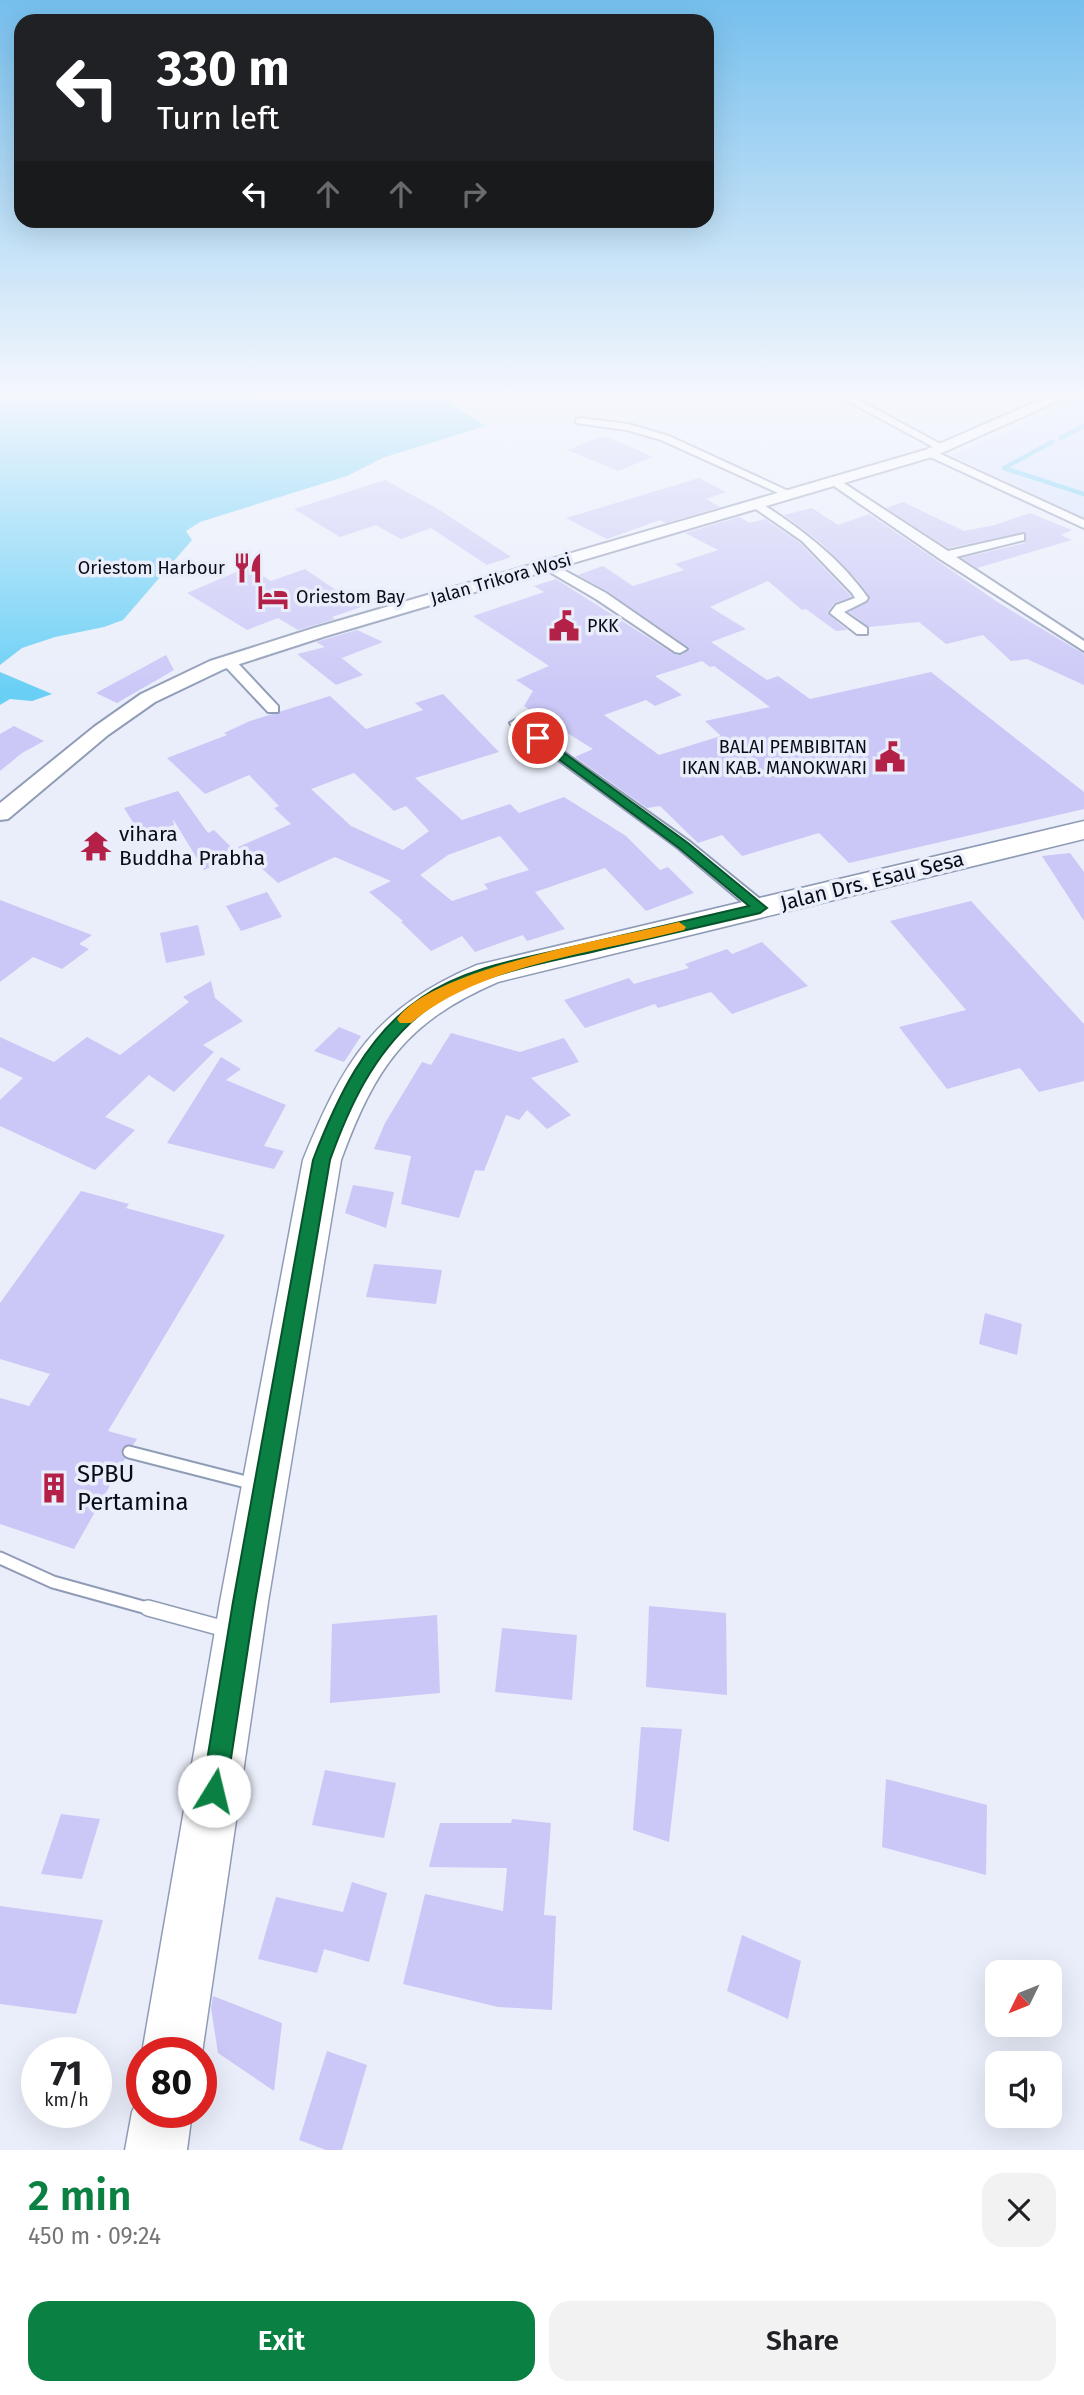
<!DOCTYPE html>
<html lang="en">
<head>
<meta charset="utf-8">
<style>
  body { margin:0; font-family:"Fira Sans",sans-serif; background:#f2f2f2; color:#202124; height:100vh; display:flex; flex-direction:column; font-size:26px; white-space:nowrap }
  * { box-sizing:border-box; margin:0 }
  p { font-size:23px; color:#757577 }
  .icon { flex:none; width:38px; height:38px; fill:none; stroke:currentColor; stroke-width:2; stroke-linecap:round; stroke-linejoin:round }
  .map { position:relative; height:2150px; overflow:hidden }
  .details { display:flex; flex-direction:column; background:#fff; flex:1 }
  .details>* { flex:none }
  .top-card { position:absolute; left:14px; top:14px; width:700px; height:214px; border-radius:21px; box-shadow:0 7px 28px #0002; background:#202124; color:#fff; overflow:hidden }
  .needle { width:46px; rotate:227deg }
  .controls { position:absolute; left:985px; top:1960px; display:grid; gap:14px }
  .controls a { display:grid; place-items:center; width:77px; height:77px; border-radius:14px; background:#fff; box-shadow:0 7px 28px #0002; font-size:35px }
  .speed { position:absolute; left:21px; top:2037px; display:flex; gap:14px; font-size:35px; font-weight:700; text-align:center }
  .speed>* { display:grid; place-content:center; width:91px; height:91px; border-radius:50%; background:#fff; box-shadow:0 7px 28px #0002; line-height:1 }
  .speed small { font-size:18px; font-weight:400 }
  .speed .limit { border:10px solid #d22; background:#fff; color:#111 }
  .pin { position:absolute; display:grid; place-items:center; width:60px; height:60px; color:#fff; margin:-30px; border:4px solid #fff; border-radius:50%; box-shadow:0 2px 7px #0007 }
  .me { position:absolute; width:77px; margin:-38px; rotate:9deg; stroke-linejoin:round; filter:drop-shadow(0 0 5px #0008) }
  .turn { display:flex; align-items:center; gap:24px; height:147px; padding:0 28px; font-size:32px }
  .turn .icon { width:91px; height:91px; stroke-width:2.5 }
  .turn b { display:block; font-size:49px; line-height:60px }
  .lanes { display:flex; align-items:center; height:66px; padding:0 28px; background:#0003; justify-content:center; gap:35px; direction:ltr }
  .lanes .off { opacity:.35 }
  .round { display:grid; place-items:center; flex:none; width:74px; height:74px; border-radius:21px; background:#f2f2f2 }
  .head { display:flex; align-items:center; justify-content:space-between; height:119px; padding:0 28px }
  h1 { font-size:42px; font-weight:600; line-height:52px; color:#0b8043 }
  .cta { display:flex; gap:14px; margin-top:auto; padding:14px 28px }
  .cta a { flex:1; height:80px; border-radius:21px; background:#0b8043; color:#fff; font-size:28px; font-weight:600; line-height:80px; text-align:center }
  .cta a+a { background:#f2f2f2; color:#202124 }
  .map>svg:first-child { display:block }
</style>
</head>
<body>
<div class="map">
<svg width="1084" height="2150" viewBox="0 0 1084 2150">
  <rect width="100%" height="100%" fill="#e9eefa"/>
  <polygon fill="#d5e1ff" points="1084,394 1084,518 950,455 980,444"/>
  <g fill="#69cff5">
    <polygon points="0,391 431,391 486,426 385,457 347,476 200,522 186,531 192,540 123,620 104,627 55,637 22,648 0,665"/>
    <polygon points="0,672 52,694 32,701 10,699 0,705"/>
  </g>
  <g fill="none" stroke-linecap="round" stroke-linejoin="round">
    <g stroke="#69cff5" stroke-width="4.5">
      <polyline points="1061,438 1084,426"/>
      <polyline points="1052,442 1004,468 1084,494"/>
    </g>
  </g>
  <g fill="#cbc8f7" fill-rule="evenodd">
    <polygon points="604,436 629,446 653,457 618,471 567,450"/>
    <polygon points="699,478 726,492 706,499 720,507 666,523 660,520 607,539 566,518"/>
    <polygon points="385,480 438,509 511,557 487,565 431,528 401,539 376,525 340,537 294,509"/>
    <polygon points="903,502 964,531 995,525 1030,513 1072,530 1061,535 1072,540 977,568 962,558 1025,543 1026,532 948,548 886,508"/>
    <polygon points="812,508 838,525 869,514 999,603 1084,654 1084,685 1027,659 1011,661 983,635 946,644 919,622 869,627 849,612 870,599 859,582 821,543 784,515"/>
    <path d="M739,517L750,523L765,519L800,543L850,595L851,597L834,603L827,613L847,630L836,631L806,609L802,610L768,581L710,607L746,629L711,642L767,680L778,676L810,699L931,672L1084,792V809L849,863L819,833L742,856L722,835L698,843L660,806L647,808L575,757L593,749L524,706L533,691L516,680L549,666L473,616L544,592L534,586L556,579L674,654L681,655L689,650L688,647L607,591L578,575L603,566L633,586L684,570L675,564L718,550L685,533ZM702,661L710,667L714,666L770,707L705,721L721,736L659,755L604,715L646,700L655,706L682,695L655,676Z"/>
    <polygon points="248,567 271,581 305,569 361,607 332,617 335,619 298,630 278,618 247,630 187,593"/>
    <polygon points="357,630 383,642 342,658 339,656 363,675 336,685 297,654 325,647 316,642"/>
    <polygon points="166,655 174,670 117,703 96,693"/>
    <path d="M443,694L499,752L415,778L462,820L510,804L519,813L564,797L626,836L660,870L668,867L694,893L646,911L605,868L535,892L565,929L527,941L523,935L475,952L462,936L431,951L401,922L403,921L369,892L391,881L335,857L278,883L238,847L291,824L274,808L279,806L249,775L205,794L167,758L227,735L224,733L250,721L330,696L366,729L423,710L415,703ZM354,773L394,811L406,806L429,831L403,850L351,826L311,789ZM500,836L529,870L484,884L488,889L452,901L420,875L448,855Z"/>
    <polygon points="14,726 44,741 22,753 0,771 0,734"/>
    <polygon points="178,791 208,833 214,830 239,855 204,870 173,819 174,825 141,835 124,808"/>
    <polygon points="1070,853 1084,872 1084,921 1042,856"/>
    <polygon points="267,892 282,917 241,931 226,906"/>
    <polygon points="0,900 92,935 79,944 89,949 62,969 33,957 0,982"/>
    <polygon points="971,901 1084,1024 1084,1081 1039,1092 1020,1068 947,1089 899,1027 966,1010 890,921"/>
    <polygon points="198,925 205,955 166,963 160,933"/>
    <polygon points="762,942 808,986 732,1014 711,992 658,1008 655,1004 585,1028 564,1000 629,978 634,984 689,968 685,964 727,949 732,954"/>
    <polygon points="211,981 215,998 243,1021 203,1045 214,1052 174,1092 149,1075 105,1117 135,1130 95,1170 0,1126 0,1100 23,1078 0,1067 0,1037 54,1062 87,1037 120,1055 189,1002 183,997"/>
    <polygon points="339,1027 361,1036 344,1062 314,1051"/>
    <polygon points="451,1033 520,1052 564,1038 579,1062 531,1078 571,1115 547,1129 527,1110 519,1120 506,1115 484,1171 475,1170 459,1218 401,1204 411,1156 374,1149 385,1123 422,1062 431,1065"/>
    <polygon points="221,1057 241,1069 226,1080 286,1105 264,1146 284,1151 274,1169 167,1143"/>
    <polygon points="353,1185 394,1192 386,1228 345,1213"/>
    <polygon points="81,1191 129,1204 126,1208 225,1235 108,1431 137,1439 133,1445 123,1447 121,1454 125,1459 74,1549 0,1524 0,1398 29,1406 50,1374 0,1359 0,1303"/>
    <polygon points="374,1264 442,1270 436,1304 366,1297"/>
    <polygon points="985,1313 1022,1324 1017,1355 979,1344"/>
    <polygon points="649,1606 726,1613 727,1695 646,1687"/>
    <polygon points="437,1615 440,1693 330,1703 332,1624"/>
    <polygon points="502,1628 577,1635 572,1700 495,1692"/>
    <polygon points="641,1727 682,1729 669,1842 633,1830"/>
    <polygon points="325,1770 396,1783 384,1838 312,1825"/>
    <polygon points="886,1779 987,1805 986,1875 882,1847"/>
    <polygon points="61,1814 100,1819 82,1879 41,1874"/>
    <polygon points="512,1819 551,1823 544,1915 556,1916 552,2010 498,2007 403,1984 425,1894 503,1911 507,1868 429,1867 440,1823 511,1823"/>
    <polygon points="352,1882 387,1893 369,1962 324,1949 317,1973 258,1959 276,1897 343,1912"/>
    <polygon points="0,1906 103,1920 76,2014 0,2004"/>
    <polygon points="742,1935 801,1961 788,2019 727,1991"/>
    <polygon points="213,1996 282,2023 274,2091 218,2053 211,2008"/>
    <polygon points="327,2051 367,2065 342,2150 326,2150 299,2140"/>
  </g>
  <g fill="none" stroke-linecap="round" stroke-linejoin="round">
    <g stroke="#909cb7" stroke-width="15">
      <g id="lane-far1">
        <polyline points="129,1452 254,1484"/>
        <polyline points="0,1558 53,1582 154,1610"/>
      </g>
    </g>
    <g stroke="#909cb7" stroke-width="18">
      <polyline id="lane" points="148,1608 229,1630"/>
    </g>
    <g stroke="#909cb7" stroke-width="4">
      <g id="street">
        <polygon points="829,391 842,391 948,448 939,450"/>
        <polygon points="580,418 628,424 669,436 797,495 787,497 661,440 627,430 576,423 576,419"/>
        <polygon points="926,451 934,451 1084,520 1084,528 926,455"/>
        <polygon points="831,480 839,480 948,551 1024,534 1024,540 956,557 1084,641 1084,651 940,559 831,484"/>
        <path d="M753,503H761C801,529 840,558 868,598L866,601L844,612L867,628V634H857L830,613L836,605L855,598L852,593L802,541L753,507Z"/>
        <polygon points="547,561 606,593 687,649 680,653 675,652 596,599 543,568 541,565"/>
        <polygon points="228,657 233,658 278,706 278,712 268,712 223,664 221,661"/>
        <polygon points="517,719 690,842 766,904 768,908 766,912 754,912 678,848 512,726 510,723"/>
      </g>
    </g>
    <g stroke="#909cb7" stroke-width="4">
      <polygon id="secondary" points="1061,391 1080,391 935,456 326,636 224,669 155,702 108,735 8,819 0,820 0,803 94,727 141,694 210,661 314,628 925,450"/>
    </g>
    <g stroke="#909cb7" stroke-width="3">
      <g id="highway">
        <path d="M1084,821V839L498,982C405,1022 375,1068 341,1160L268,1602L202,2053H142L220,1602L303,1160C344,1060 374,1009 477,965Z"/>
        <polygon points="142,2090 142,2112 192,2112 187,2150 125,2150 132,2112"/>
      </g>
    </g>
    <use href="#lane-far1" stroke="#fff" stroke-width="11"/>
    <use href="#lane" stroke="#fff" stroke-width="15"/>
    <use href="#street" fill="#fff" fill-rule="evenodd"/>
    <use href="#secondary" fill="#fff" fill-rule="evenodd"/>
    <use href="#highway" fill="#fff" fill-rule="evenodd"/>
  </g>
  <linearGradient id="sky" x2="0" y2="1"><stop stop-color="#75bfed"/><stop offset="0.57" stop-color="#f5f7fd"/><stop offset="1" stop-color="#f5f7fd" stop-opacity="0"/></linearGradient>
  <rect width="1084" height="692" fill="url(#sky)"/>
  <path fill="#0b8043" stroke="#07532c" stroke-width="2" d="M538,734L688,843L767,908L760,913C707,925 653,938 600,950C538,965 467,974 417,1017C373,1055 349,1107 330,1160L255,1602L226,1791L223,1799L214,1803L206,1799L202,1791L233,1602L313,1160C336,1100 366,1035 421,998C466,967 525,958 577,946C634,933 692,919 749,906L679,848L534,741V735Z"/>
  <path fill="#f59e0b" d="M679,922L686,927L684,930C596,953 481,964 411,1023H400L397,1019C433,968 615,938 679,922Z"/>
  <defs>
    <g id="restaurant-bare" transform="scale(2.415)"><path d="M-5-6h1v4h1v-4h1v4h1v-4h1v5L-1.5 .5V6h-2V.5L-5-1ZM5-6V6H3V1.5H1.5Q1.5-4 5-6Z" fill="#b32148" stroke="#e9eefa" stroke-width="2.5" paint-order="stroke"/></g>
    <g id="hotel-bare" transform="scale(2.415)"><path d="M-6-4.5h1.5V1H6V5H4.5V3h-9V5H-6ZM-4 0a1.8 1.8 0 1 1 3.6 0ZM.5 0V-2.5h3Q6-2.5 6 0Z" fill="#b32148" stroke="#e9eefa" stroke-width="2.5" paint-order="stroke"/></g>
    <g id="civic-bare" transform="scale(2.415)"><path d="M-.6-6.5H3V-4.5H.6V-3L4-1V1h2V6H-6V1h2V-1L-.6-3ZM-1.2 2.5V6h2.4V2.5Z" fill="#b32148" stroke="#e9eefa" stroke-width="2.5" paint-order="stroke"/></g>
    <g id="temple-bare" transform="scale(2.415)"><path d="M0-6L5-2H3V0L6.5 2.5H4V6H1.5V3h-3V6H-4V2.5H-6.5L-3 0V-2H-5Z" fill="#b32148" stroke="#e9eefa" stroke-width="2.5" paint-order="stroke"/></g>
    <g id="building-bare" transform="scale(2.415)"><path d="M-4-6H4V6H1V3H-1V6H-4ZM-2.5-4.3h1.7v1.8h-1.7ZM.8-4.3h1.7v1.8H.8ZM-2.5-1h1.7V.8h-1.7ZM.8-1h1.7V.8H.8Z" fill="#b32148" stroke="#e9eefa" stroke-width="2.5" paint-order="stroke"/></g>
  </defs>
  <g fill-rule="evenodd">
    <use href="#restaurant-bare" x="248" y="568"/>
    <use href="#hotel-bare" x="273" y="597"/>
    <use href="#civic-bare" x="564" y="626"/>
    <use href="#civic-bare" x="890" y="757"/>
    <use href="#temple-bare" x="96" y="846"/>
    <use href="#building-bare" x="54" y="1488"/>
  </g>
  <g text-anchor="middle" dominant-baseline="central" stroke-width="7" stroke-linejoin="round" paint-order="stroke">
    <g font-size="18" fill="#080c16" stroke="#e9eefa" text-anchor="end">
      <text x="225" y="568">Oriestom Harbour</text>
      <text x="296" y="597" text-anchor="start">Oriestom Bay</text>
      <text x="587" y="626" text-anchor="start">PKK</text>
      <text x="867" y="747">BALAI PEMBIBITAN<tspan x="867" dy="21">IKAN KAB. MANOKWARI</tspan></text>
    </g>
    <g font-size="18" fill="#080c16" stroke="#e9eefa">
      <text transform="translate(501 579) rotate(-16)">Jalan Trikora Wosi</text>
    </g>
    <g font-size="21" fill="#080c16" stroke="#e9eefa" text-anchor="start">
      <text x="119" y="834">vihara<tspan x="119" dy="24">Buddha Prabha</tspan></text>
    </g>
    <g font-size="21" fill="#080c16" stroke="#e9eefa">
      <text transform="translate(872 881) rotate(-14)">Jalan Drs. Esau Sesa</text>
    </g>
    <g font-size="24" fill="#080c16" stroke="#e9eefa" text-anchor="start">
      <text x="77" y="1474">SPBU<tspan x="77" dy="28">Pertamina</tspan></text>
    </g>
  </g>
</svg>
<div class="controls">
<a><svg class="needle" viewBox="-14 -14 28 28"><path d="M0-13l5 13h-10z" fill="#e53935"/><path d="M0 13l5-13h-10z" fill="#757577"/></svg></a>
<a><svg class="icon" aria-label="sound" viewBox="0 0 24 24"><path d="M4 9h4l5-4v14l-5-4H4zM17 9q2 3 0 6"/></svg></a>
</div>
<div class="speed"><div>71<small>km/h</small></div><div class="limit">80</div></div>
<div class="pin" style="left:538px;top:738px;background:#d93025"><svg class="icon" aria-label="arrive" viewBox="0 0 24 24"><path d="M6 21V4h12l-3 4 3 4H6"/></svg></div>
<svg class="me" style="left:214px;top:1791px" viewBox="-20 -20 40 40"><circle r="19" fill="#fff"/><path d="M0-13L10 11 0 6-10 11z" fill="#0b8043"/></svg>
<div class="top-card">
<div class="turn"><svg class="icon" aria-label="left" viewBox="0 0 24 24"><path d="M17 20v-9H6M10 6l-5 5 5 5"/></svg><div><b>330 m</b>Turn left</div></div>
<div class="lanes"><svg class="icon" aria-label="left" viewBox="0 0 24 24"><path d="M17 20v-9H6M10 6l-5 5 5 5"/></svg><svg class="icon off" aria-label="ahead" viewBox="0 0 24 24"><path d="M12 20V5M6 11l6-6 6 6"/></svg><svg class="icon off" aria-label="ahead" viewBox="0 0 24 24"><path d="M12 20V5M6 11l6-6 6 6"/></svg><svg class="icon off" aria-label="right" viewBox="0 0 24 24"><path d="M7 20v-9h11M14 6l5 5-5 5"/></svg></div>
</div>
</div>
<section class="details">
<div class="head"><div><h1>2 min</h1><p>450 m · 09:24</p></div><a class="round"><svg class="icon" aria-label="close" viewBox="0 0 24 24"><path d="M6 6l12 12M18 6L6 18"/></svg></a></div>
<div class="cta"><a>Exit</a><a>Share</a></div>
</section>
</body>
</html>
